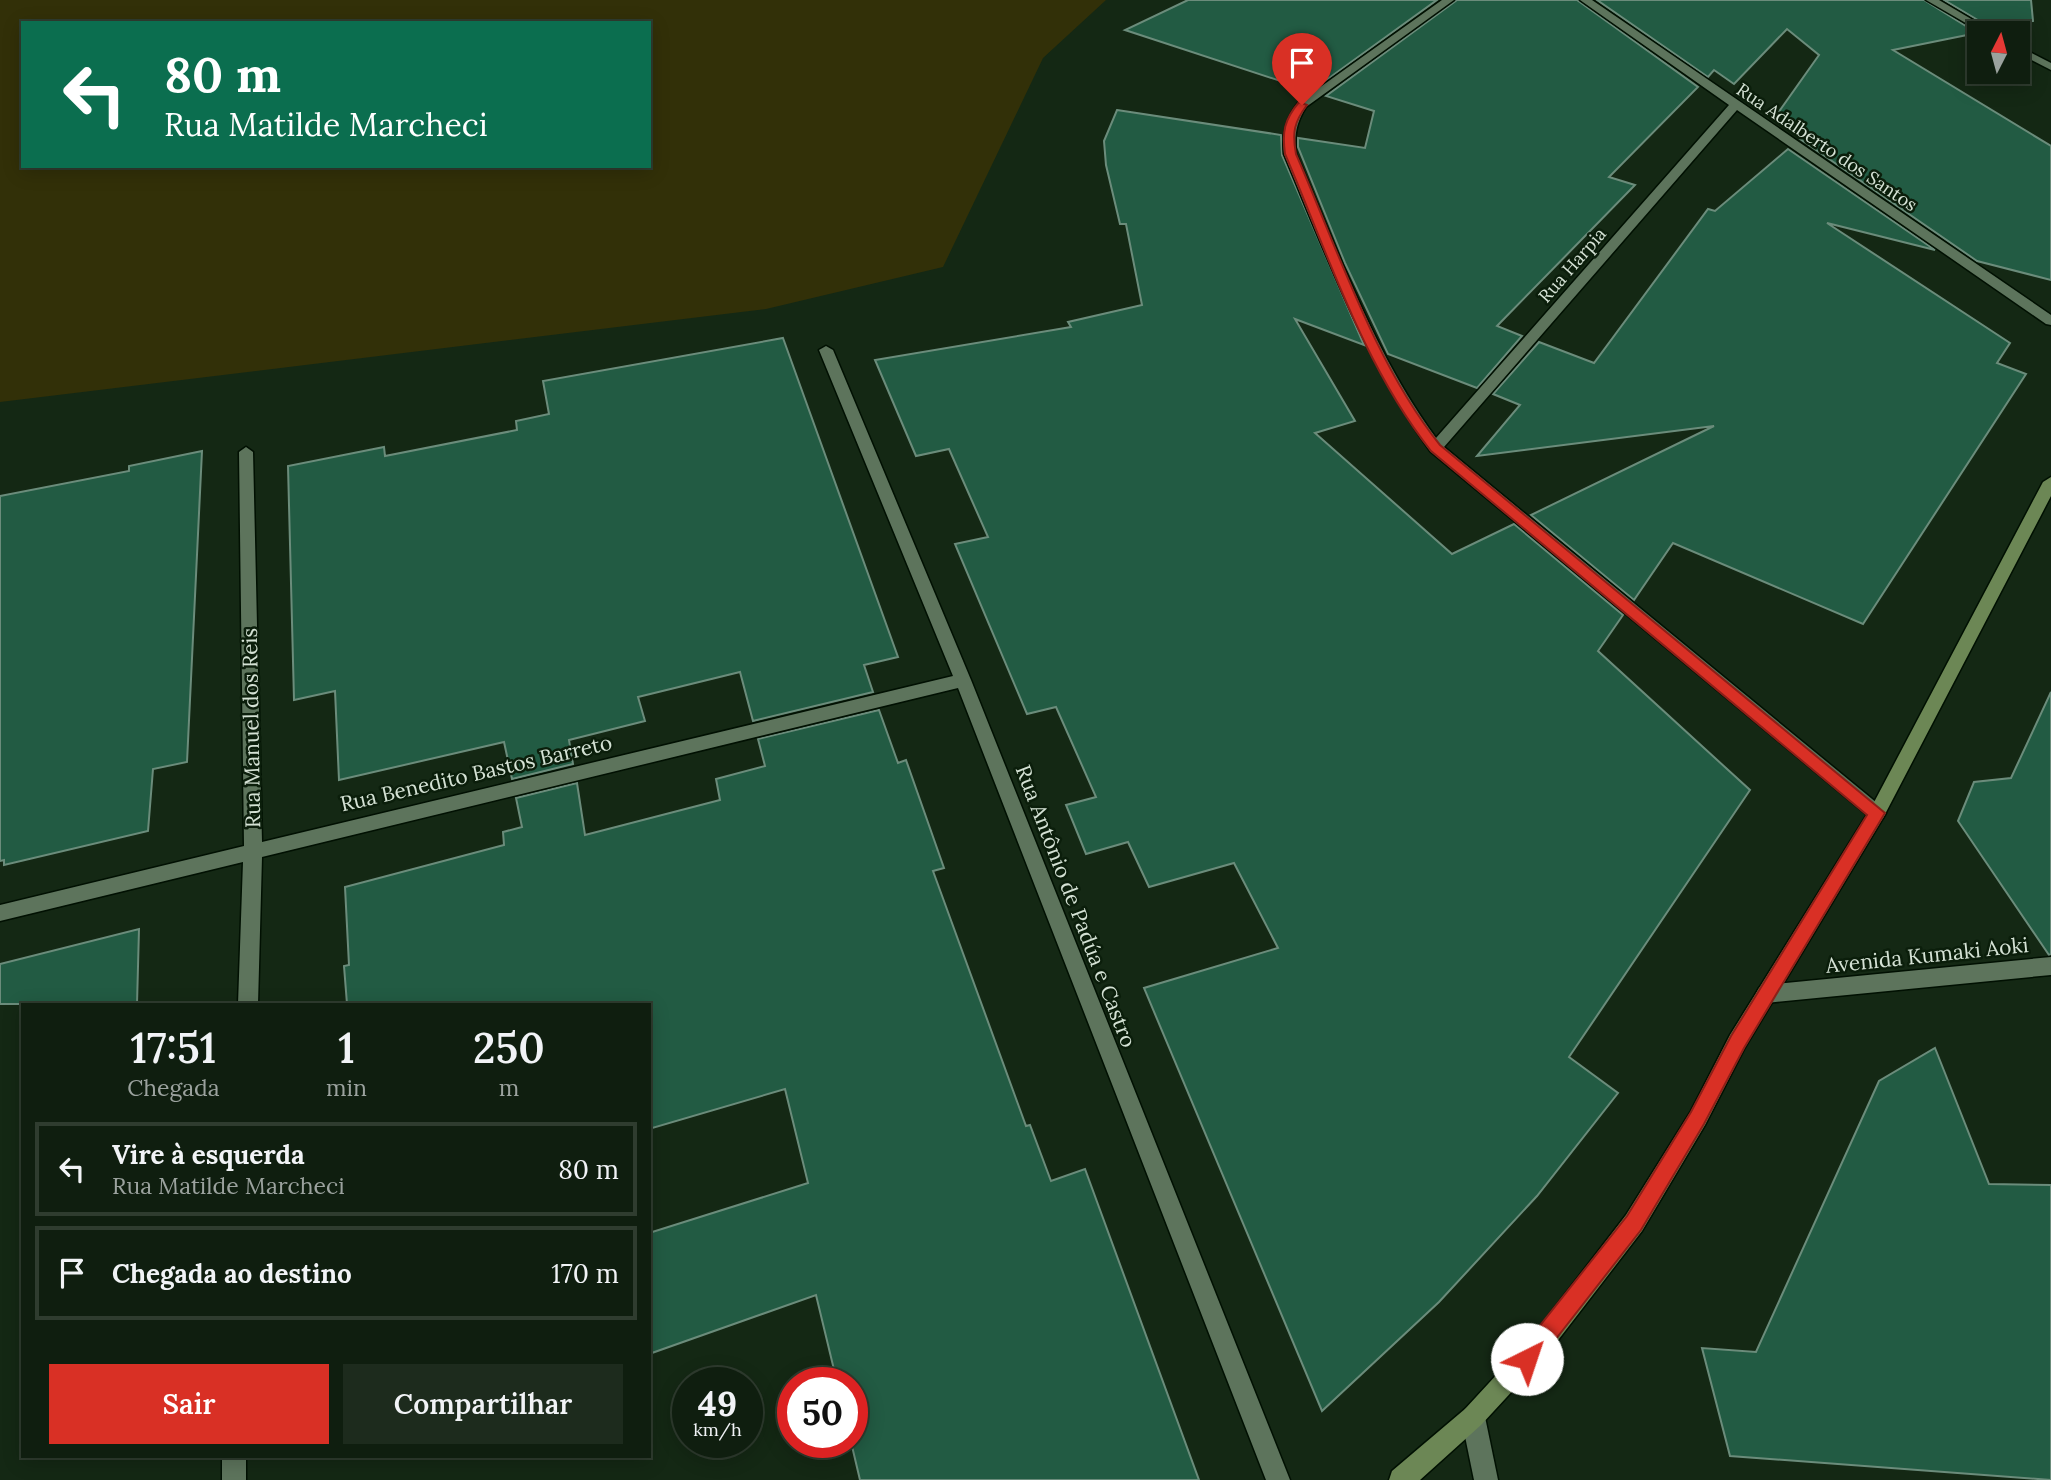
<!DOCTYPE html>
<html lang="pt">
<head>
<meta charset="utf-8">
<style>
  body { margin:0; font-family:Lora,serif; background:#1d2b1d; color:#f1f3f6; height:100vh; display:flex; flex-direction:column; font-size:26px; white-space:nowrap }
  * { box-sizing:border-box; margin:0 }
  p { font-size:23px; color:#9ba29e }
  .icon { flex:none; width:38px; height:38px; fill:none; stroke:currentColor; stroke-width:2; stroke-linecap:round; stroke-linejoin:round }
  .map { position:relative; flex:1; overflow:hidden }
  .sheet { position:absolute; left:21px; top:1003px; width:630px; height:455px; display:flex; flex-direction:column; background:#0f1e0f; border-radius:0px; box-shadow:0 4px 18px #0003,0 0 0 2px #2f3c2f }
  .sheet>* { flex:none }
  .hud { position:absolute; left:21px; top:21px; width:630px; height:147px; border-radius:0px; box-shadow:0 4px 18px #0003,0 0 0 2px #2f3c2f; background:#0b6e4f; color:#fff; overflow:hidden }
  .needle { width:46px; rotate:6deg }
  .tools { position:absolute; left:1967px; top:21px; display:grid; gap:14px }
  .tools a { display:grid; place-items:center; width:63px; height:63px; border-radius:0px; background:#0f1e0f; box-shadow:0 4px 18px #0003,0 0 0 2px #2f3c2f; font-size:35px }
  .speed { position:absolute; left:672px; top:1367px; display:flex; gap:14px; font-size:35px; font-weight:700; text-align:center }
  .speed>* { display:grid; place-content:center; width:91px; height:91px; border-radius:50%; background:#0f1e0f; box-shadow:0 4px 18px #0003,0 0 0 2px #2f3c2f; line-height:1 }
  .speed small { font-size:18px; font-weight:400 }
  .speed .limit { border:10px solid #d22; background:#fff; color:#111 }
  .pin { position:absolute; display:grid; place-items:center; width:60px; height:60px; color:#fff; margin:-72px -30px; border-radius:50% 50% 50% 0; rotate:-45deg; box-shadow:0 0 7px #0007 }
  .pin .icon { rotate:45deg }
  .me { position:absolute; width:77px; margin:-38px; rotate:41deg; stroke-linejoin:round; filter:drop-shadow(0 0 5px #0008) }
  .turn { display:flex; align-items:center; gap:24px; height:147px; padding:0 28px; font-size:32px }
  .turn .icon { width:91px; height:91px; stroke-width:2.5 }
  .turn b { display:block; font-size:49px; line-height:60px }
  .eta { display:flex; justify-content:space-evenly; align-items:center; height:119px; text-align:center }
  .eta b { font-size:42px; font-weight:600; line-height:49px }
  .button { display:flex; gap:14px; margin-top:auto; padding:14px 28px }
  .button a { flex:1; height:80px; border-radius:0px; background:#d93025; color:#fff; font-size:28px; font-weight:600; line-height:80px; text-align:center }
  .button a+a { background:#1d2b1d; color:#f1f3f6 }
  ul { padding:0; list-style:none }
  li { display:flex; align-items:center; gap:21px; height:94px; margin:0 14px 10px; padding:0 14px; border:4px solid #2f3c2f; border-radius:0px }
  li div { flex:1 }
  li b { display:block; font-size:26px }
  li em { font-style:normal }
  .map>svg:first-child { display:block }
</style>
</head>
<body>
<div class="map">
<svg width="2051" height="1480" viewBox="0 0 2051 1480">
  <rect width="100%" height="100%" fill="#142814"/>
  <path fill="#323008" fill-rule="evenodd" d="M0,0H1106L1043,58L943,267L766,309L0,402ZM23,23H649V166H23Z"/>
  <g fill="#225b43" stroke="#6b8c7b" stroke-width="2">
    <polygon points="1188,0 1437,0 1311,91 1125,30"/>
    <polygon points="1457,0 1577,0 1698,87 1609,177 1635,185 1497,326 1522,336 1477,388 1388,354 1345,263 1298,147 1298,138 1365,148 1374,111 1326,96"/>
    <polygon points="1597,0 1924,0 1977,33 1893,50 2051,146 2051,280 1977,261 1800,139 1807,133 1778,113 1819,55 1787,29 1734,84 1714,70 1708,77"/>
    <polygon points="1944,0 2031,0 2033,21 1993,29"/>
    <polygon points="1117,110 1281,135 1282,155 1364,345 1295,319 1355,421 1315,433 1452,554 1514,524 1623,615 1598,651 1750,790 1569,1057 1618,1093 1537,1196 1439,1302 1322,1411 1144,988 1278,948 1234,863 1149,887 1128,842 1086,854 1066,805 1096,797 1056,707 1027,714 955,544 988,537 949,449 916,456 875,360 1071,327 1068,322 1142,305 1126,224 1120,224 1106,165 1104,141"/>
    <polygon points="1788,149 1935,250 1827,223 2010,343 1997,363 2026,374 1863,624 1673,543 1634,600 1531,515 1714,426 1477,456 1520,405 1493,394 1539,342 1594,363 1708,209 1715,211"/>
    <polygon points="783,338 898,657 864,665 873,692 753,721 740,672 638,697 645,721 569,740 573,764 512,779 504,742 339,780 335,691 294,700 288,466 384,447 385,456 517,430 516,421 549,414 543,381"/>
    <polygon points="202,451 187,762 153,769 148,831 4,865 4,860 0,861 0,496 129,471 129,466"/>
    <polygon points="2051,692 2051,954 2049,955 1958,821 1974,782 2011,778"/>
    <polygon points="879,710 898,763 906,760 944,868 933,871 1026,1126 1030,1125 1051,1181 1085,1169 1199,1480 860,1480 851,1442 852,1382 837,1382 816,1295 649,1354 649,1233 808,1183 785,1089 649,1129 649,1004 347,1004 344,966 349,965 345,887 504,845 503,832 522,827 516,798 577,783 585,835 720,800 716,779 765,766 758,739"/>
    <polygon points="139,929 137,1004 0,1004 0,964"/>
    <polygon points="1935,1048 1989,1184 2051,1185 2051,1480 1730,1456 1702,1348 1756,1352 1879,1081"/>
  </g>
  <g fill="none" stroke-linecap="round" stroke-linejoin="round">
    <g stroke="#011002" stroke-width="3">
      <g id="street">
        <path d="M1442,0H1454L1306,107C1296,123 1294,136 1296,154C1338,251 1373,352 1436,438L1729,105L1580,0H1592L2051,315V325L2046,324L1737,110L1444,447L1883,808L1886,813L1883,818H1871L1430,451C1365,360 1327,257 1284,154C1282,133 1286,119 1298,103Z"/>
        <polygon points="1926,0 1939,0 1995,33 1983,33"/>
        <polygon points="2018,46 2051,63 2051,70 2018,53"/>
        <polygon points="826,346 833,350 971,680 1290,1480 1266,1480 958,688 262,857 258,1004 238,1004 243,862 0,921 0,905 244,846 239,452 246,447 253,452 262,842 953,676 819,350"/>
        <polygon points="2051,957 2051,975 1766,1003 1759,1000 1756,994 1759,988 1766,985"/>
        <polygon points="1473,1405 1481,1409 1485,1417 1498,1480 1474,1480 1461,1417 1465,1409"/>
        <rect x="222" y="1456" width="24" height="24"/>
      </g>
    </g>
    <g stroke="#011002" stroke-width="3">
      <polygon id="secondary" points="2051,477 2051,496 1883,818 1744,1049 1705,1125 1642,1231 1552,1348 1481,1425 1420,1480 1389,1480 1392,1471 1465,1409 1536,1332 1626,1215 1691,1111 1730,1035 1871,808 2043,482"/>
    </g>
    <use href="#street" fill="#5d745c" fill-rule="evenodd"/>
    <use href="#secondary" fill="#6c8755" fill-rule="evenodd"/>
  </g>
  <path fill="#d93025" stroke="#8d1f18" stroke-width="2" d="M1299,102L1307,105C1294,122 1292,133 1296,154C1338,250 1375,364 1440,445L1885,813L1744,1048L1704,1124L1641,1230L1534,1367L1527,1370L1519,1367L1516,1359L1519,1352L1627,1216L1691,1112L1731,1036L1867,815L1431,451C1363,365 1328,254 1285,154C1282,132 1284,120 1299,102Z"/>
  <g text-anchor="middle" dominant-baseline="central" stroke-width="5" stroke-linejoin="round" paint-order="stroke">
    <g font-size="18" fill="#d5e2d5" stroke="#0b1e0b">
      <text transform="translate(1827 147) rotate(34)">Rua Adalberto dos Santos</text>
      <text transform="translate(1572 265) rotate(-49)">Rua Harpia</text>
    </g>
    <g font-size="21" fill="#d5e2d5" stroke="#0b1e0b">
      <text transform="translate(251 728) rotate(-91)">Rua Manuel dos Reis</text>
      <text transform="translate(476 773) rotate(-13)">Rua Benedito Bastos Barreto</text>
      <text transform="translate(1076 906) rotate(69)">Rua Antônio de Padúa e Castro</text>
      <text transform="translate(1927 955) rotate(-6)">Avenida Kumaki Aoki</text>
    </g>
  </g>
</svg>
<div class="tools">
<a><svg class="needle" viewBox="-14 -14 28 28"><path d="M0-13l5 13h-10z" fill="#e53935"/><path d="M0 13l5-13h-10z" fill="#9ba29e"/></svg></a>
</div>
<div class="speed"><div>49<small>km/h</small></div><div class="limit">50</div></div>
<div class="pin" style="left:1302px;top:105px;background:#d93025"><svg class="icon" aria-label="arrive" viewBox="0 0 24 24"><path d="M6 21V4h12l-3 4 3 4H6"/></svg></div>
<svg class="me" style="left:1527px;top:1359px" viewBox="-20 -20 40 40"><circle r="19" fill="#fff"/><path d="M0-13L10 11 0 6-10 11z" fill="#d93025"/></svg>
<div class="hud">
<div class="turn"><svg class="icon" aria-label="left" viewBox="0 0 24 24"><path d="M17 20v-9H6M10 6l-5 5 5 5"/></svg><div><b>80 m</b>Rua Matilde Marcheci</div></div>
</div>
<section class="sheet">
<div class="eta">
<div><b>17:51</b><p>Chegada</p></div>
<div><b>1</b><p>min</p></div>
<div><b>250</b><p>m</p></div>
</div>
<ul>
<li><svg class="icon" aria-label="left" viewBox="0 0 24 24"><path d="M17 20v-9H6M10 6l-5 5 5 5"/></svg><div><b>Vire à esquerda</b><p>Rua Matilde Marcheci</p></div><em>80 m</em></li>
<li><svg class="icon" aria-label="arrive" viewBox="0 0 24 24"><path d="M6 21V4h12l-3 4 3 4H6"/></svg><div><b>Chegada ao destino</b></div><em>170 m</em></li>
</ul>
<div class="button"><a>Sair</a><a>Compartilhar</a></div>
</section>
</div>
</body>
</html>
